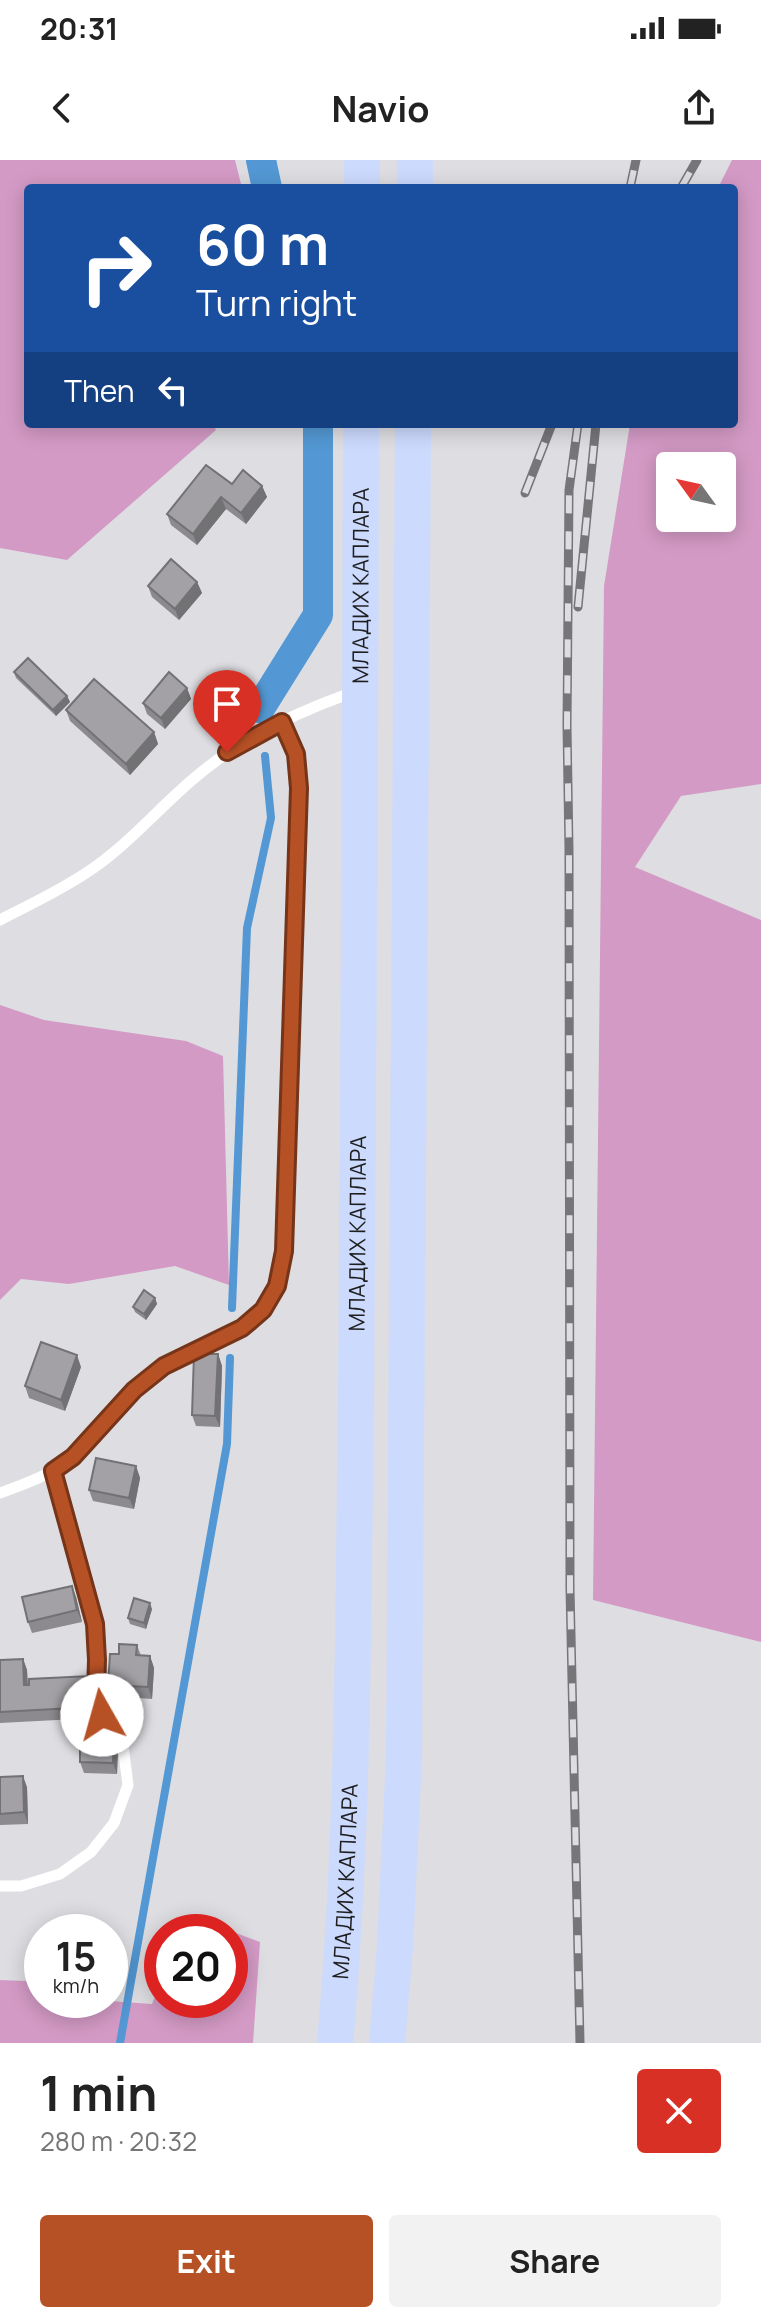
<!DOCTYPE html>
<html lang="en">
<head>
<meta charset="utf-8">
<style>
  body { margin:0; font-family:Manrope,sans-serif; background:#f2f2f2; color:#222; height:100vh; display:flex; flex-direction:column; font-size:30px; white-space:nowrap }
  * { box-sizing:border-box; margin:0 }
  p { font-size:26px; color:#767676 }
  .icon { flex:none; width:44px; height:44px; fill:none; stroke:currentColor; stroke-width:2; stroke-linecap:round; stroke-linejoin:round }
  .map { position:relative; height:1883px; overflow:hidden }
  .drawer { display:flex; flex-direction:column; background:#fff; flex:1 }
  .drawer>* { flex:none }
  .hud { position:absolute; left:24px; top:24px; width:714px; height:244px; border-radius:8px; box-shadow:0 4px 20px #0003; background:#1a4fa0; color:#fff; overflow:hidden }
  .needle { width:52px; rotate:303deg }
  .fabs { position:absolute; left:656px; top:292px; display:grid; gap:16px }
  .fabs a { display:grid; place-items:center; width:80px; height:80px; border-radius:8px; background:#fff; box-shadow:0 4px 20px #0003; font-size:40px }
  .speed { position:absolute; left:24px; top:1754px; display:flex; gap:16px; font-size:40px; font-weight:700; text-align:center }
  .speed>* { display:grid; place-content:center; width:104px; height:104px; border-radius:50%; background:#fff; box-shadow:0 4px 20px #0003; line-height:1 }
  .speed small { font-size:20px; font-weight:400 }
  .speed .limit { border:12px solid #d22; background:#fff; color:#111 }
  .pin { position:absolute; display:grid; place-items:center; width:68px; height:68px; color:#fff; margin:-82px -34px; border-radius:50% 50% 50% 0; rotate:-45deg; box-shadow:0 0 8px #0007 }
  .pin .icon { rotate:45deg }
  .me { position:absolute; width:88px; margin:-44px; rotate:353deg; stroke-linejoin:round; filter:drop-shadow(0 0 6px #0008) }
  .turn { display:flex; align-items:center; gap:28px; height:168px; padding:0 40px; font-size:36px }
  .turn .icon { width:104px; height:104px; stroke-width:2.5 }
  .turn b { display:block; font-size:56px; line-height:68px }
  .then { display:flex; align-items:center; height:76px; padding:0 40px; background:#0003; gap:16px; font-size:30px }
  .round { display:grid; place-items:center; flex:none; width:84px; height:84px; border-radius:8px; background:#f2f2f2 }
  .summary { display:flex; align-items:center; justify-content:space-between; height:136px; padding:0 40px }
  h1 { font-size:48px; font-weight:700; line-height:60px }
  .cta { display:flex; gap:16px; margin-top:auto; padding:16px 40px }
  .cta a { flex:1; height:92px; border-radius:8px; background:#b65025; color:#fff; font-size:32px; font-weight:700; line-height:92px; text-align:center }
  .cta a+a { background:#f2f2f2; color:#222 }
  .status { display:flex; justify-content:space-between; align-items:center; height:56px; padding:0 40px; background:#fff; direction:ltr }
  .status svg { height:22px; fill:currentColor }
  header { display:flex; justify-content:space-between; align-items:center; height:104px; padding:0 40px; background:#fff; font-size:36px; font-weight:700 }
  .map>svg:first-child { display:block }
</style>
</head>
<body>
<div class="status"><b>20:31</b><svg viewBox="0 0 49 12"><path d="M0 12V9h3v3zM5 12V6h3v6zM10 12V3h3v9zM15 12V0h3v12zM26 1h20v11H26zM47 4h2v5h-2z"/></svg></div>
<header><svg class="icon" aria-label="back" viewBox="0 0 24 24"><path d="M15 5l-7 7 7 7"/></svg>Navio<svg class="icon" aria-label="share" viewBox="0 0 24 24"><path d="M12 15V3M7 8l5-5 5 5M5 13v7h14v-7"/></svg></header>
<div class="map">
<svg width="761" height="1883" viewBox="0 0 761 1883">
  <rect width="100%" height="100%" fill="#dedee2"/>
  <g fill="#d39ac5" fill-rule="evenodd">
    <polygon points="0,0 235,0 242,28 28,28 28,264 213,264 216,270 67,400 0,388"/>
    <path d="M732,0H761V624L681,636L635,707L761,760V1482L593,1440L604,426L630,264H734V28H718ZM722,306V358H670V306Z"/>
    <polygon points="0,845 44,860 186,881 223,896 229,1125 175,1106 69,1124 21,1119 0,1140"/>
    <polygon points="193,1757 260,1782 253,1883 0,1883 0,1820 26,1821 42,1815 42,1840 95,1840 152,1844 162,1820 162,1840 230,1840 230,1772 185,1772"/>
  </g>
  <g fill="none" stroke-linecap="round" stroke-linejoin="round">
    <g stroke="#5398d4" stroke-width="8">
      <polyline points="232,1148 247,768 271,658 265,596"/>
      <polyline points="120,1883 227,1284 230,1198"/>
    </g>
    <g stroke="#5398d4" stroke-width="30">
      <polyline points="261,0 267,28"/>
      <polyline points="260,548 318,455 318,264"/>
    </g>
    <g stroke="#fff" stroke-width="11">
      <path d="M0,760C29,745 59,731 86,713C126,687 157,650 192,620C237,581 292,554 348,534"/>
      <path d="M0,1333C25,1324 50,1315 72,1298C106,1271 126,1231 163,1207C192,1188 243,1177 264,1149C277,1132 280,1111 284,1091L299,628L296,594L282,562"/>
      <polyline points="0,1726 21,1726 60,1714 91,1692 114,1663 128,1625 123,1586 102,1555 96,1532 97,1500 95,1464 53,1311"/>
    </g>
    <g stroke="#ccdafe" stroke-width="36">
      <polyline points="362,0 362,28"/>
      <polyline points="415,0 415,28"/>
      <path id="s1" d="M335,1883C354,1669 353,1455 356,1241C359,915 360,590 361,264"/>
      <polyline points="387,1883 395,1787 404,1597 413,264"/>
    </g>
    <g stroke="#767679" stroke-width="9">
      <g id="rail">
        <polyline points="630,28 636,0"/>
        <polyline points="681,28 697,0"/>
        <polyline points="578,264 569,330 567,566 569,690 570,1429 580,1883"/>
        <polyline points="525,333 552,264"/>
        <polyline points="578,447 596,264"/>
      </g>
    </g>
    <use href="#rail" stroke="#dedee2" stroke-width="6" stroke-dasharray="18" stroke-linecap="butt"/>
  </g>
  <g fill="#8c8a8e">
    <polygon points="232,324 262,326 267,337 246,364 226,349 197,385 171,365 167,354"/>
    <polygon points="197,422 202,433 179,460 152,437 148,426"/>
    <polygon points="14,512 67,536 70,542 56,556 16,518"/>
    <polygon points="187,528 191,539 165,569 147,554 143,543"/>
    <polygon points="66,550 154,572 158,584 130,615 70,561"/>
    <polygon points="155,1138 157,1144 146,1160 135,1152 133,1147"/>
    <polygon points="218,1194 222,1206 220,1267 196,1266 192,1255"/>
    <polygon points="81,1207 65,1251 29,1238 25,1226"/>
    <polygon points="136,1306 140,1318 134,1349 93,1341 89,1330"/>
    <polygon points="72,1426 76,1437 82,1462 32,1473 28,1462"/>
    <polygon points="152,1449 146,1469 130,1464 128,1458"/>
    <polygon points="137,1485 141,1496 150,1496 154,1508 152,1539 112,1536 108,1525 119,1494"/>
    <polygon points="23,1499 27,1510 28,1525 90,1516 94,1528 95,1558 0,1563 0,1500"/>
    <polygon points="118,1586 117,1614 84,1613 80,1602"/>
    <polygon points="0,1617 27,1627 28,1664 0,1665"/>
  </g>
  <g fill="#727174">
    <polygon points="262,326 267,337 246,364 241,353"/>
    <polygon points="221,337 226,349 197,385 193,374"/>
    <polygon points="197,422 202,433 179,460 175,449"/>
    <polygon points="187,528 191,539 165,569 161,558"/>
    <polygon points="67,536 70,542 56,556 53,550"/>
    <polygon points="154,572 158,584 130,615 126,604"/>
    <polygon points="155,1138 157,1144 146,1160 144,1154"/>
    <polygon points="218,1194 222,1206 220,1267 215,1256"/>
    <polygon points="77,1195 81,1207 65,1251 61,1240"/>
    <polygon points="136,1306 140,1318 134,1349 129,1338"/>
    <polygon points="72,1426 76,1437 82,1462 77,1450"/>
    <polygon points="150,1443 152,1449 146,1469 144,1463"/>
    <polygon points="150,1496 154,1508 152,1539 148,1527"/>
    <polygon points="23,1499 27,1510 28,1537 24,1525"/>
    <polygon points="90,1516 94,1528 95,1558 91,1547"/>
    <polygon points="114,1575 118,1586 117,1614 113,1603"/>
    <polygon points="23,1616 27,1627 28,1664 24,1652"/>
  </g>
  <g fill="#a3a1a5" stroke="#727174" stroke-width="2">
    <polygon points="206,305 232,324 243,310 262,326 241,353 221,337 193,374 167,354"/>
    <polygon points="171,399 197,422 175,449 148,426"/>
    <polygon points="28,498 67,536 53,550 14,512"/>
    <polygon points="169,512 187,528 161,558 143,543"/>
    <polygon points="94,519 154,572 126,604 66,550"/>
    <polygon points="144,1130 155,1138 144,1154 133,1147"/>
    <polygon points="41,1182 77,1195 61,1240 25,1226"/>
    <polygon points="194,1194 218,1194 215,1256 192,1255"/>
    <polygon points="96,1298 136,1306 129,1338 89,1330"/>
    <polygon points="72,1426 77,1450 28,1462 22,1437"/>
    <polygon points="134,1438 150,1443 144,1463 128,1458"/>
    <polygon points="119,1484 137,1485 136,1495 150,1496 148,1527 108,1525 110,1494 119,1494"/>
    <polygon points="23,1499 24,1525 29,1525 29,1519 90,1516 91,1547 0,1552 0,1500"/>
    <polygon points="80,1574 114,1575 113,1603 80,1602"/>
    <polygon points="23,1616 24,1652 0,1654 0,1617"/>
  </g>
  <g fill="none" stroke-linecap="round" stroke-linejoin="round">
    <g stroke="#763418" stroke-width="20">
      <polyline id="route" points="102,1555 96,1532 97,1500 95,1464 53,1311 73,1297 134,1230 164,1206 242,1168 263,1150 277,1126 284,1091 299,628 296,594 282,562 227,592"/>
    </g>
    <use href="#route" stroke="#b65025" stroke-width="14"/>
  </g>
  <g text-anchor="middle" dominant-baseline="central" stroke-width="7" stroke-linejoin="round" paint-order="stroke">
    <g font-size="22" fill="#1e1e1f" stroke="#dedee2">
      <text stroke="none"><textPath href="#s1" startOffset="1458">МЛАДИХ КАПЛАРА</textPath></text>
      <text stroke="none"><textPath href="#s1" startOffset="810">МЛАДИХ КАПЛАРА</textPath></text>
      <text stroke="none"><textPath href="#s1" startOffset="162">МЛАДИХ КАПЛАРА</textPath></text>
    </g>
  </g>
</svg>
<div class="fabs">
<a><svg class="needle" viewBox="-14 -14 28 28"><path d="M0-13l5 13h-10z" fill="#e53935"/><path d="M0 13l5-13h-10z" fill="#767676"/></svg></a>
</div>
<div class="speed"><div>15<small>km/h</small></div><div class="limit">20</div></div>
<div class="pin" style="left:227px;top:592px;background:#d93025"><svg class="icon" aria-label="arrive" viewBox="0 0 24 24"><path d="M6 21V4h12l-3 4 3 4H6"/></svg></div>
<svg class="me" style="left:102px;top:1555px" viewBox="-20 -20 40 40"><circle r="19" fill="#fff"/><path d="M0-13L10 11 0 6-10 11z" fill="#b65025"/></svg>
<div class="hud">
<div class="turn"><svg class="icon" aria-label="right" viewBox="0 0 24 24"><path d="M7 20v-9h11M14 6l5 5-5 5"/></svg><div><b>60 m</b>Turn right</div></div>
<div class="then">Then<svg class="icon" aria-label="left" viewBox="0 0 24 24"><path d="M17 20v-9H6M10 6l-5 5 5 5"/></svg></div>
</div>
</div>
<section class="drawer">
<div class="summary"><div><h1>1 min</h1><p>280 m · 20:32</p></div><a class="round" style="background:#d93025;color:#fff"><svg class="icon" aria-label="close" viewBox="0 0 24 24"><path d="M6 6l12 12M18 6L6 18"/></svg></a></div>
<div class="cta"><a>Exit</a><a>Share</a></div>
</section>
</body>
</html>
